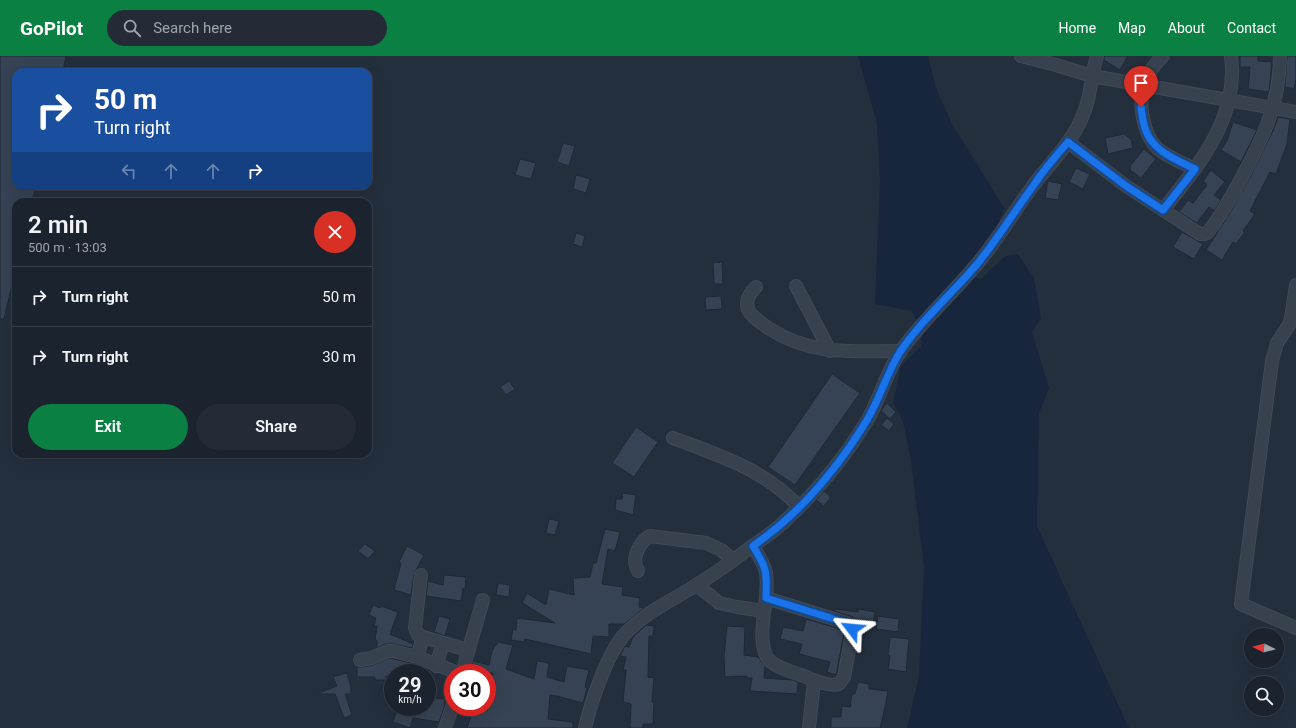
<!DOCTYPE html>
<html lang="en">
<head>
<meta charset="utf-8">
<style>
  body { margin:0; font-family:Roboto,sans-serif; background:#242b36; color:#f1f3f6; height:100vh; display:flex; flex-direction:column; font-size:15px; white-space:nowrap }
  * { box-sizing:border-box; margin:0 }
  p { font-size:13px; color:#a0a4aa }
  .icon { flex:none; width:22px; height:22px; fill:none; stroke:currentColor; stroke-width:2; stroke-linecap:round; stroke-linejoin:round }
  .map { position:relative; flex:1; overflow:hidden }
  .details { position:absolute; left:12px; top:142px; width:360px; height:260px; display:flex; flex-direction:column; background:#1b232e; border-radius:12px; box-shadow:0 4px 16px #0002,0 0 0 1px #39404a }
  .details>* { flex:none }
  .guide { position:absolute; left:12px; top:12px; width:360px; height:122px; border-radius:12px; box-shadow:0 4px 16px #0002,0 0 0 1px #39404a; background:#1a4fa0; color:#fff; overflow:hidden }
  .needle { width:26px; rotate:276deg }
  .buttons { position:absolute; left:1244px; top:572px; display:grid; gap:8px }
  .buttons a { display:grid; place-items:center; width:40px; height:40px; border-radius:50%; background:#1b232e; box-shadow:0 4px 16px #0002,0 0 0 1px #39404a; font-size:20px }
  .speed { position:absolute; left:384px; top:608px; display:flex; gap:8px; font-size:20px; font-weight:700; text-align:center }
  .speed>* { display:grid; place-content:center; width:52px; height:52px; border-radius:50%; background:#1b232e; box-shadow:0 4px 16px #0002,0 0 0 1px #39404a; line-height:1 }
  .speed small { font-size:10px; font-weight:400 }
  .speed .limit { border:6px solid #d22; background:#fff; color:#111 }
  .pin { position:absolute; display:grid; place-items:center; width:34px; height:34px; color:#fff; margin:-41px -17px; border-radius:50% 50% 50% 0; rotate:-45deg; box-shadow:0 0 4px #0007 }
  .pin .icon { rotate:45deg }
  .me { position:absolute; width:44px; margin:-22px; rotate:299deg; stroke-linejoin:round; filter:drop-shadow(0 0 3px #0008) }
  .turn { display:flex; align-items:center; gap:14px; height:84px; padding:0 16px; font-size:18px }
  .turn .icon { width:52px; height:52px; stroke-width:2.5 }
  .turn b { display:block; font-size:28px; line-height:34px }
  .lanes { display:flex; align-items:center; height:38px; padding:0 16px; background:#0003; justify-content:center; gap:20px; direction:ltr }
  .lanes .off { opacity:.35 }
  .round { display:grid; place-items:center; flex:none; width:42px; height:42px; border-radius:21px; background:#242b36 }
  .headline { display:flex; align-items:center; justify-content:space-between; height:68px; padding:0 16px }
  h1 { font-size:24px; font-weight:600; line-height:30px }
  .button { display:flex; gap:8px; margin-top:auto; padding:8px 16px }
  .button a { flex:1; height:46px; border-radius:24px; background:#0b8043; color:#fff; font-size:16px; font-weight:600; line-height:46px; text-align:center }
  .button a+a { background:#242b36; color:#f1f3f6 }
  ul { padding:0; list-style:none }
  li { display:flex; align-items:center; gap:12px; height:60px; padding:0 16px; border-top:1px solid #39404a }
  li div { flex:1 }
  li b { display:block; font-size:15px }
  li em { font-style:normal }
  header { display:flex; align-items:center; gap:24px; box-sizing:border-box; height:56px; padding:0 20px; background:#0b8043; color:#fff }
  header strong { font-size:19px }
  nav { display:flex; gap:22px; margin-inline-start:auto; font-size:14px }
  .search { width:280px; height:36px; background:#242b36; display:flex; align-items:center; gap:10px; box-sizing:border-box; padding:0 14px; border-radius:22px; color:#a0a4aa; font-size:15px }
  .map>svg:first-child { display:block }
</style>
</head>
<body>
<header>
<strong>GoPilot</strong>
<div class="search"><svg class="icon" aria-label="search" viewBox="0 0 24 24"><circle cx="10" cy="10" r="6"/><path d="M15 15l6 6"/></svg>Search here</div>
<nav><a>Home</a><a>Map</a><a>About</a><a>Contact</a></nav>
</header>
<div class="map">
<svg width="1296" height="672" viewBox="0 0 1296 672">
  <rect width="100%" height="100%" fill="#242f3e"/>
  <polygon fill="#17263c" points="858,0 928,0 936,32 951,66 1004,152 996,175 969,212 974,221 981,223 1005,200 1018,198 1034,222 1041,263 1032,276 1049,332 1039,357 1037,470 1129,672 907,672 919,620 924,510 911,404 903,366 893,346 901,310 921,290 922,276 912,255 875,248 880,125 877,67"/>
  <g fill="#364354" stroke="#1f2835">
    <polygon points="0,0 66,0 63,16 16,16 16,130 36,130 32,146 16,146 16,212 4,263 0,263"/>
    <polygon points="1104,0 1128,0 1120,14 1104,4"/>
    <polygon points="1240,0 1258,0 1258,5 1272,6 1269,36 1248,33 1250,11 1240,11"/>
    <polygon points="1287,0 1296,0 1296,23 1294,33 1285,31"/>
    <polygon points="1278,61 1290,63 1287,88 1276,118 1270,116 1250,155 1255,158 1243,175 1245,176 1236,188 1233,186 1222,204 1206,194 1228,160 1250,121 1273,75"/>
    <polygon points="1233,66 1257,74 1241,106 1221,94 1227,85"/>
    <polygon points="1124,78 1131,83 1133,92 1108,98 1105,82"/>
    <polygon points="563,87 575,90 569,110 557,106"/>
    <polygon points="1144,93 1156,103 1141,122 1130,114 1130,110"/>
    <polygon points="520,103 536,107 531,123 515,119"/>
    <polygon points="1076,112 1090,118 1083,133 1069,126"/>
    <polygon points="1211,114 1225,126 1214,139 1221,144 1214,155 1209,151 1197,167 1179,156 1188,144 1193,147 1207,129 1203,125"/>
    <polygon points="576,119 590,123 586,137 573,133"/>
    <polygon points="1048,125 1062,128 1058,144 1045,142"/>
    <polygon points="1182,176 1203,188 1194,203 1173,191"/>
    <polygon points="576,177 585,180 582,191 573,188"/>
    <polygon points="722,206 723,228 714,228 713,207"/>
    <polygon points="721,240 722,253 706,254 705,241"/>
    <polygon points="832,318 860,337 795,429 768,411"/>
    <polygon points="509,325 515,333 506,339 500,331"/>
    <polygon points="887,347 896,356 890,363 881,355"/>
    <polygon points="887,362 894,368 889,375 881,369"/>
    <polygon points="636,371 658,386 634,421 612,407"/>
    <polygon points="824,435 831,441 824,450 816,444"/>
    <polygon points="623,437 636,439 633,459 615,454 616,443 622,443"/>
    <polygon points="549,463 559,465 555,479 546,477"/>
    <polygon points="605,473 620,476 615,495 608,493 602,528 623,531 622,539 640,542 639,551 644,552 624,568 609,568 609,581 593,580 591,598 525,583 524,586 511,584 513,573 516,574 517,562 555,567 522,547 527,537 546,549 549,533 574,539 573,522 590,521 593,507 596,507"/>
    <polygon points="365,488 375,495 368,503 358,495"/>
    <polygon points="407,490 424,499 414,518 411,539 394,534 401,507 399,506"/>
    <polygon points="444,519 466,521 465,533 463,532 461,545 426,540 428,525 443,529"/>
    <polygon points="498,527 510,529 509,541 496,539"/>
    <polygon points="373,549 380,552 381,550 398,556 390,578 413,588 412,592 393,588 385,588 377,592 377,584 375,584 377,570 374,570 376,562 369,559"/>
    <polygon points="835,553 858,556 858,553 875,556 873,568 857,566 853,561 834,555"/>
    <polygon points="439,560 450,563 445,580 434,576"/>
    <polygon points="878,560 899,563 898,576 876,573"/>
    <polygon points="806,563 844,574 844,577 836,619 827,616 830,606 799,598 802,588 780,583 783,571 803,575"/>
    <polygon points="646,569 654,570 653,580 649,580 648,621 654,622 652,646 654,646 653,668 643,668 643,672 630,672 631,648 623,646 626,614 623,614 626,601 620,600 625,590 629,591 633,581"/>
    <polygon points="727,570 745,571 744,599 758,601 765,610 764,622 793,624 798,626 797,638 750,635 752,622 747,622 747,620 725,621 724,600"/>
    <polygon points="890,581 909,583 906,616 888,613 890,600 888,599"/>
    <polygon points="498,586 513,589 506,613 534,623 537,605 549,607 547,621 564,626 567,610 589,614 585,631 587,632 583,647 557,640 550,639 548,663 573,666 573,672 467,672 474,651 487,655 487,638 491,639 493,617 470,617 473,605 489,609 492,595"/>
    <polygon points="390,602 415,608 430,617 393,617 393,621 386,620 386,624 375,624 375,621 357,621 357,611 361,611 373,609"/>
    <polygon points="347,617 351,631 351,638 345,638 352,659 344,662 335,638 319,638 319,637 337,630 333,621"/>
    <polygon points="858,626 869,628 869,633 888,635 886,647 880,672 831,672 831,661 841,661 842,650 850,651 852,638 855,638"/>
    <polygon points="427,641 445,643 444,652 439,666 413,662 410,672 393,666 398,651 427,651"/>
  </g>
  <g fill="none" stroke-linecap="round" stroke-linejoin="round">
    <g stroke="#414a57" stroke-width="14">
      <g id="minor">
        <polyline points="1021,0 1056,9 1092,20 1296,56"/>
        <path d="M1163,0C1144,18 1138,37 1143,62C1145,73 1149,84 1157,92C1167,101 1183,107 1195,113"/>
        <path d="M1068,86L1126,130L1200,178H1204L1207,177C1217,167 1227,147 1235,134C1259,90 1280,52 1280,0"/>
        <path d="M1163,154C1199,108 1239,63 1231,0"/>
        <polyline points="1296,229 1291,262 1289,269 1277,287 1272,305 1241,548 1296,572"/>
        <polyline points="796,230 830,295"/>
        <path d="M756,231C747,239 743,251 753,260C758,265 764,269 770,273C811,300 854,295 901,295"/>
        <path d="M673,382C718,399 766,414 799,451"/>
        <path d="M753,490C767,513 768,515 766,542L850,568L852,577L844,621L839,628C830,631 812,624 804,620C793,616 779,613 770,605C757,593 764,558 766,542"/>
        <path d="M638,515C637,512 635,509 635,506C635,496 642,484 650,480L706,487L721,494L733,504"/>
        <polyline points="421,519 415,572 418,579 423,581"/>
        <polyline points="697,529 719,547 737,551 764,555"/>
        <polyline points="417,601 423,581 468,594"/>
        <polyline points="360,604 372,602 388,595 393,595 417,601 458,617"/>
        <polyline points="436,610 443,587"/>
        <polyline points="462,617 483,544"/>
        <polyline points="445,672 453,648"/>
        <path d="M585,672C591,646 606,601 623,580C644,556 672,545 698,528C716,517 734,504 751,491C764,482 778,473 789,461C819,433 847,398 868,363C881,340 887,314 902,293C925,262 953,237 977,208C1000,181 1017,150 1038,123C1054,103 1074,83 1083,59C1091,41 1091,20 1097,0"/>
        <polyline points="809,672 814,625"/>
      </g>
    </g>
    <use href="#minor" stroke="#38414e" stroke-width="12"/>
  </g>
  <g fill="none" stroke-linecap="round" stroke-linejoin="round">
    <g stroke="#114b97" stroke-width="10">
      <path id="route" d="M852,573L850,568L766,542C767,515 767,513 753,490C799,458 838,412 867,364C880,342 887,317 900,296C922,263 953,237 978,207C999,181 1016,153 1036,126C1045,112 1057,99 1068,86L1126,130L1163,154L1195,113C1177,104 1154,96 1146,75C1143,68 1142,59 1141,51"/>
    </g>
    <use href="#route" stroke="#1a73e8" stroke-width="7"/>
  </g>
</svg>
<div class="buttons">
<a><svg class="needle" viewBox="-14 -14 28 28"><path d="M0-13l5 13h-10z" fill="#e53935"/><path d="M0 13l5-13h-10z" fill="#a0a4aa"/></svg></a>
<a><svg class="icon" aria-label="search" viewBox="0 0 24 24"><circle cx="10" cy="10" r="6"/><path d="M15 15l6 6"/></svg></a>
</div>
<div class="speed"><div>29<small>km/h</small></div><div class="limit">30</div></div>
<div class="pin" style="left:1141px;top:51px;background:#d93025"><svg class="icon" aria-label="arrive" viewBox="0 0 24 24"><path d="M6 21V4h12l-3 4 3 4H6"/></svg></div>
<svg class="me" style="left:852px;top:573px" viewBox="-20 -20 40 40"><path d="M0-17L14 15 0 8-14 15z" fill="#1a73e8" stroke="#fff" stroke-width="4"/></svg>
<div class="guide">
<div class="turn"><svg class="icon" aria-label="right" viewBox="0 0 24 24"><path d="M7 20v-9h11M14 6l5 5-5 5"/></svg><div><b>50 m</b>Turn right</div></div>
<div class="lanes"><svg class="icon off" aria-label="left" viewBox="0 0 24 24"><path d="M17 20v-9H6M10 6l-5 5 5 5"/></svg><svg class="icon off" aria-label="ahead" viewBox="0 0 24 24"><path d="M12 20V5M6 11l6-6 6 6"/></svg><svg class="icon off" aria-label="ahead" viewBox="0 0 24 24"><path d="M12 20V5M6 11l6-6 6 6"/></svg><svg class="icon" aria-label="right" viewBox="0 0 24 24"><path d="M7 20v-9h11M14 6l5 5-5 5"/></svg></div>
</div>
<section class="details">
<div class="headline"><div><h1>2 min</h1><p>500 m · 13:03</p></div><a class="round" style="background:#d93025;color:#fff"><svg class="icon" aria-label="close" viewBox="0 0 24 24"><path d="M6 6l12 12M18 6L6 18"/></svg></a></div>
<ul>
<li><svg class="icon" aria-label="right" viewBox="0 0 24 24"><path d="M7 20v-9h11M14 6l5 5-5 5"/></svg><div><b>Turn right</b></div><em>50 m</em></li>
<li><svg class="icon" aria-label="right" viewBox="0 0 24 24"><path d="M7 20v-9h11M14 6l5 5-5 5"/></svg><div><b>Turn right</b></div><em>30 m</em></li>
</ul>
<div class="button"><a>Exit</a><a>Share</a></div>
</section>
</div>
</body>
</html>
